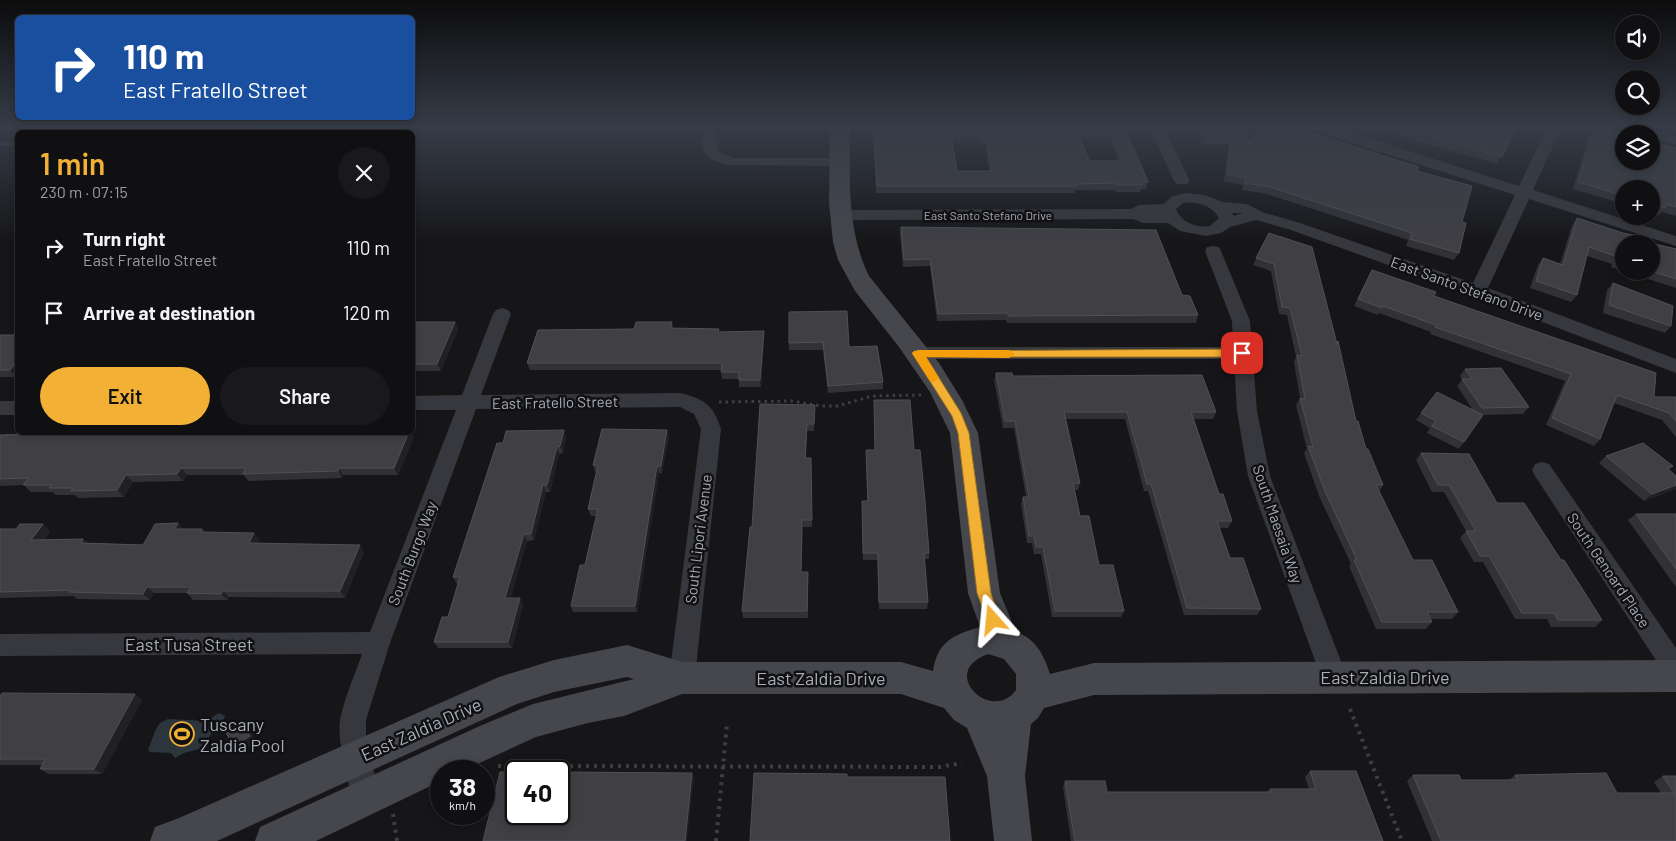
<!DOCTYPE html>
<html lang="en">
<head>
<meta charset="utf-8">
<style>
  body { margin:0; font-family:Barlow,sans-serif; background:#19191b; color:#f1f3f6; height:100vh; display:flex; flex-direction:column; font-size:19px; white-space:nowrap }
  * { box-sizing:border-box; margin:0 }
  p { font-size:16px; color:#9c9d9f }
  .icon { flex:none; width:28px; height:28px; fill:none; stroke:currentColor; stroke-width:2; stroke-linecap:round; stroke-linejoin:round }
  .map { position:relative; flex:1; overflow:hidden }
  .details { position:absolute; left:15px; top:130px; width:400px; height:305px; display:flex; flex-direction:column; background:#101012; border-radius:8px; box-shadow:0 2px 8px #0003,0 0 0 1px #303032 }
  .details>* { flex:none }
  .banner { position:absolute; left:15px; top:15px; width:400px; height:105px; border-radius:8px; box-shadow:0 2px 8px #0003,0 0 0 1px #303032; background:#1a4fa0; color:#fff; overflow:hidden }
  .fabs { position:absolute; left:1615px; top:15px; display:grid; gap:10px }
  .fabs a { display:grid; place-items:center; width:45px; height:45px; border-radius:50%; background:#101012; box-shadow:0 2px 8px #0003,0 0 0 1px #303032; font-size:25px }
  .speed { position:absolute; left:430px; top:760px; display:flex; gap:10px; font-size:25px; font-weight:700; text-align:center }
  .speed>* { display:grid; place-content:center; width:65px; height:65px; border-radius:50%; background:#101012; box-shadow:0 2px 8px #0003,0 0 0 1px #303032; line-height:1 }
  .speed small { font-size:12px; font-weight:400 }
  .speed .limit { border:2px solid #111; border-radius:8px; background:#fff; color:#111 }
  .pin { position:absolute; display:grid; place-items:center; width:42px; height:42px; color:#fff; margin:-21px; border-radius:10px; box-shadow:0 2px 8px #0006 }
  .me { position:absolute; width:55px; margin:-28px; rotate:342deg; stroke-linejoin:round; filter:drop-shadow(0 0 4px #0008) }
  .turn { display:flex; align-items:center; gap:18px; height:105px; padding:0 25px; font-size:22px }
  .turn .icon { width:65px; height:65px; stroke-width:2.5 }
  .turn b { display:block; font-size:35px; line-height:42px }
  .round { display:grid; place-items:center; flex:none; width:52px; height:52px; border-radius:26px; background:#19191b }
  .overview { display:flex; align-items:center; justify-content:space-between; height:85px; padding:0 25px }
  h1 { font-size:30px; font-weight:600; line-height:38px; color:#f2b134 }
  .action { display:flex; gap:10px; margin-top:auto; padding:10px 25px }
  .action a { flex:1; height:58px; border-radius:30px; background:#f2b134; color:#111; font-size:20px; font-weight:600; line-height:58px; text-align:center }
  .action a+a { background:#19191b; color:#f1f3f6 }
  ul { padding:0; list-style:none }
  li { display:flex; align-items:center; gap:15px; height:65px; padding:0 25px }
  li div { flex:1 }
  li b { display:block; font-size:19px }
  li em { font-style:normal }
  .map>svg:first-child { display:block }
</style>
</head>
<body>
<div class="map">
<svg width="1676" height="841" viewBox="0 0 1676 841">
  <rect width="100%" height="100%" fill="#161618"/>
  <polygon fill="#2c353c" points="219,713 225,716 223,722 212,732 203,748 184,753 175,758 171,753 150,752 148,750 156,729 160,723 168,719 206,721"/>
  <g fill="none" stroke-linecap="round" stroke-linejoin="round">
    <polyline stroke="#3d3f44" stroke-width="3" stroke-dasharray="2.5 4" stroke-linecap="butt" points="719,402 792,401 821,406 838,406 872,396 921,395"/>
    <g stroke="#3d3f44" stroke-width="4" stroke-dasharray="3 5" stroke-linecap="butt">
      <polyline points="1350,709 1402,841"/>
      <polyline points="498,766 939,767 962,763"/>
      <polyline points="393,814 397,841"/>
      <polyline points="716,841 727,724"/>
    </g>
    <g fill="#37383d" fill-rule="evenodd">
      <polygon points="6,126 13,126 0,137 0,131"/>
      <polygon points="101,126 108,126 102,132 95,132"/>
      <polygon points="152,126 159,126 154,132 147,132"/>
      <rect x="0" y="142" width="18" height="4"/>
    </g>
    <g fill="#37383d" fill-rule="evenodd">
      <path d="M704,126H718L716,142L718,151L733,158H840L845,159L847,162L845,165L840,166L728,165C702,159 700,151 704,126Z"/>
      <polygon points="1149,126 1163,126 1190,181 1187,184 1177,184 1174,181"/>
      <path d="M1307,126H1329L1519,186L1548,126H1562L1533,190L1676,236V246L1529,199L1488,288L1676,359V373L1472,295L1288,229L1256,220L1230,227L1221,233L1206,236L1180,231L1168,223H1143L1133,219L840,220L834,218L832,215L834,212L840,210L1131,209L1139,205L1164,204L1171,197L1185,193L1204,195L1223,202L1247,204L1262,212L1300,223L1473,283L1515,195L1309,129ZM1183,203C1196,201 1212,205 1219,218L1210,226C1197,228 1181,223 1176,209ZM1232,213H1243L1234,216Z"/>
      <path d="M1619,126H1642L1676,136V144L1651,138V134C1641,134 1626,134 1619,126Z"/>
      <polygon points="1213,246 1219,247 1221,251 1250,321 1257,411 1270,476 1347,677 1343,685 1334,689 1325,685 1321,677 1248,476 1237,411 1234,359 918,359 911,358 909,353 911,348 918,347 1233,347 1232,321 1205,251 1207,247"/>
      <path d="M502,308L508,310L511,314L481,395L680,393C704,399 713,404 721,429L695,678L691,686L682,690L673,686L669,678L701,429L694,414L680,407L476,409L390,643L366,720V739L380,797L376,807L366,811L356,807C348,788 337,740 340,720C344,699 355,674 362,654L0,656V634L370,632L456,410H412V396L462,395L493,314L496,310Z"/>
      <rect x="0" y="401" width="18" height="14"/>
      <polygon points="1542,462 1549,464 1676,648 1676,681 1667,677 1535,476 1532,470 1535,464"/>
    </g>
    <path fill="#45474d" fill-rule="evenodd" d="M830,126H850C850,177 846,229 869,276L939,363L962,400L978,433L1000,593L1016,632C1036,639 1044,655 1050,674L1094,663L1676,660V692L1094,695L1044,708L1038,718L1031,724L1025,776L1032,841H994L987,776L967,728L954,720L944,708L901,694H682L624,716L588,723L536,737L462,771H441V781L316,841H255L260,827L482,725L533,704L634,679L627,677L554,692L517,704L217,841H150L155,827L179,818L499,677L554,660L627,645L682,662H901L933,671C938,641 953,635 980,627L968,593L950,433L930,392L899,347L855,291L838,260L833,242L829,203ZM988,654L1004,659L1016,674V690C992,724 937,672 988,654Z"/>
  </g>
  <g fill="#323236" fill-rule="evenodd">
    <path d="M873,126H1124L1148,182L1146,189H1141L1140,192H1116L1115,190H1075V193H876ZM1081,138H1110L1118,161H1089ZM952,141H981V144H985L989,171H957Z"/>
    <polygon points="1195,126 1242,126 1249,141 1417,171 1462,222 1459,253 1454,260 1406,246 1408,240 1267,194 1242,190 1243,185 1224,181 1229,144 1202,144"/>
    <polygon points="1373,126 1518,126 1497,164 1404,137 1405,136"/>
    <polygon points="1595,126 1676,148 1676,216 1662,212 1659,215 1651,212 1651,189 1624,189 1624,204 1573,189 1590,133"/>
    <path d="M1577,218L1643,241L1676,249V288L1611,267L1612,264L1587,256L1577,295L1571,302L1530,288L1538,265L1543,258L1560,264L1572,226ZM1624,244L1651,271H1624Z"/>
    <polygon points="901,227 1182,295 1198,315 1196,323 1007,323 1006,320 937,321 930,266 903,267 900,234"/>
    <polygon points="1269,233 1356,421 1366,449 1383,485 1379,492 1413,560 1458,612 1452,619 1430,619 1432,622 1426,629 1376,629 1349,566 1351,564 1319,496 1304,453 1307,449 1296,405 1300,398 1294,362 1296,357 1287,315 1279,314 1271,271 1253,265"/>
    <polygon points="1372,270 1434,296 1654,397 1676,397 1676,437 1662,420 1614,403 1600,439 1594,446 1546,425 1565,381 1430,334 1431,332 1379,313 1378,315 1354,306"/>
    <polygon points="1613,283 1671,326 1665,333 1603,313 1607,290"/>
    <polygon points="789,312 849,347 883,382 883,389 828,393 823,350 789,350"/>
    <polygon points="412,322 455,322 458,329 441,371 412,371"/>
    <polygon points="672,322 673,328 719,329 719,332 764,331 764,338 761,387 739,387 739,379 722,379 721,370 530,370 527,363 634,329"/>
    <polygon points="18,330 18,376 17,377 0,377 0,335 13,335"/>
    <polygon points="1465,369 1529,407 1523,414 1483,415 1459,449 1427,433 1430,428 1416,420 1437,392 1473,410 1457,386 1462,380 1460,376"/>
    <polygon points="996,373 1216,412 1213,419 1194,419 1219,494 1232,521 1228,528 1219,528 1230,558 1261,609 1257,615 1184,615 1148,491 1144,491 1125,419 1066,419 1080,483 1078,490 1074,490 1080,516 1099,565 1124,611 1121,617 1052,617 1041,554 1034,554 1032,543 1027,543 1021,504 1023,497 1026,497 1014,428 1003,428 994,380"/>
    <polygon points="874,400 914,450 929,553 929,559 924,559 928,602 927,609 879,609 877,560 863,560 862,501 867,501 866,450 875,450"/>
    <polygon points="760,404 815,412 814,431 807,431 806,458 811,458 812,527 803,527 801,572 808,572 808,618 743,618 742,611 752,527"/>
    <polygon points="564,430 566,437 563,453 559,454 550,492 546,492 534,540 527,541 510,598 520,598 523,605 512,648 438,648 434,642 448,617 458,584 457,584 453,577 503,443"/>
    <polygon points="667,430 669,437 662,473 659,473 637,612 573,612 571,606 585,565 596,516 591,516 588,509 597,472 595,472 593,465"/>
    <polygon points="113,432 137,432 138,434 414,437 398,475 343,475 342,478 248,481 244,475 187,475 183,481 133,482 124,497 78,498 75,495 56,495 53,492 31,492 24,485 0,486 0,435"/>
    <polygon points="1421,453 1497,503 1561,560 1602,620 1595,627 1551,627 1547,619 1515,619 1483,562 1474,562 1460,538 1466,531 1444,492 1432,492 1416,460"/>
    <polygon points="1606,456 1673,466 1669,470 1676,476 1676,489 1644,501 1599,463"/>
    <polygon points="1636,514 1676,514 1676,587 1628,520"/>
    <polygon points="178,523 183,529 202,529 205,532 260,540 258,543 364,552 345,598 229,597 228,600 193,600 187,593 154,593 150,600 77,599 74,596 0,598 0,529 16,529 43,524 50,531 44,540 83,539 88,543 143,545"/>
    <polygon points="135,694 142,700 102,774 49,774 40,769 42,765 0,765 0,696"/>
    <polygon points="1310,771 1383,841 1071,841 1063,787 1065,781 1107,792 1266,792 1270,789 1309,789 1305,777"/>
    <polygon points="1413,775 1461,780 1509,780 1515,775 1617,793 1661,793 1654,782 1663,776 1676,776 1676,841 1432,841 1407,781"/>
  </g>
  <g fill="#212124">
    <polygon points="455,322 458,329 441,371 437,364"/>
    <polygon points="764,331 764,338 761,387 760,380"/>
    <polygon points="14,365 18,368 17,377 10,370"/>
    <polygon points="564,430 566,437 563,453 560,446"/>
    <polygon points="667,430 669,437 662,473 661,466"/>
    <polygon points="409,432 412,432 414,437 398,475 394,468"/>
    <polygon points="557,447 559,454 550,492 547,485"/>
    <polygon points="657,466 659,473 637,612 635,606"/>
    <polygon points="181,468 187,475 183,481 177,474"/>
    <polygon points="339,468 343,475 342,478 338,471"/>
    <polygon points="126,475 133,482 124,497 117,490"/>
    <polygon points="543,485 546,492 534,540 531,534"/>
    <polygon points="1676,485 1676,489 1644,501 1652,494"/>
    <polygon points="802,520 803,527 801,578 801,572"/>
    <polygon points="178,523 184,530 175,529"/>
    <polygon points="43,524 50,531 39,547 31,540"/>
    <polygon points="254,533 260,540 255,549 249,543"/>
    <polygon points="524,534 527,541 509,605 505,598"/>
    <polygon points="83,539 90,546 81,543"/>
    <polygon points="360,545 364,552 345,598 340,591"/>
    <polygon points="147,587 154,593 150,600 143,594"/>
    <polygon points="223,591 229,597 228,600 221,594"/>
    <polygon points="520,598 523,605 512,648 508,642"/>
    <polygon points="135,694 142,700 102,774 94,769"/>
    <polygon points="242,722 248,728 257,742 241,752 234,746"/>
    <polygon points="692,773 694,778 687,841 685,841"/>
  </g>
  <g fill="#3f3f44" stroke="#4f5156" fill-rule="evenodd">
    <path d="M873,126H1124L1148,182H1141L1142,185H1117V183L1076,184V186H877ZM1078,131H1111L1123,161H1089ZM951,134H981L982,137H986L992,171H957Z"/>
    <polygon points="1200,126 1242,126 1249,141 1261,126 1289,126 1419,167 1417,171 1472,186 1462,222 1466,223 1459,253 1410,239 1412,233 1270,187 1245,183 1245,178 1227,174 1231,138 1205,137"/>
    <polygon points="1399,126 1518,126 1502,157 1408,130 1409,129"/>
    <polygon points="1595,126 1624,134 1624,161 1651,161 1651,141 1676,148 1676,207 1666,204 1665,208 1651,204 1651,189 1624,189 1624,196 1578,182"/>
    <polygon points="1577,218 1623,233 1643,237 1643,241 1676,249 1676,279 1651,271 1651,244 1624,244 1624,262 1617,260 1618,257 1589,247 1577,295 1536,281 1543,258 1563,265"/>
    <polygon points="901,227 1156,230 1182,295 1190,296 1198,315 1008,316 1008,313 938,314 930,259 904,260"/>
    <polygon points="1269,233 1312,247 1337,344 1338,341 1356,421 1358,421 1366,449 1368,449 1383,485 1376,485 1413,560 1432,560 1458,612 1427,612 1432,622 1382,622 1354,560 1357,560 1324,489 1308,446 1313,447 1300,398 1305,399 1297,355 1302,356 1290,308 1282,307 1274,264 1256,258"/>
    <polygon points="1372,270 1436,292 1434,296 1656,373 1654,397 1676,397 1676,421 1669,413 1617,395 1600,439 1552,418 1571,374 1435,327 1436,325 1383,306 1382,308 1358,299"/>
    <polygon points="1613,283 1673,306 1671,326 1609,305"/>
    <polygon points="847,311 849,347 877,346 883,382 828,386 823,342 789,343 789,312"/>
    <polygon points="412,322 455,322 437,364 412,364"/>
    <polygon points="636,322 672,322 670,328 719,329 718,332 764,331 760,380 739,380 739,372 721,372 722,363 527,363 538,330 634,329"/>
    <polygon points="18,330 18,365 14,365 10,370 0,370 0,335 13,335"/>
    <polygon points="1501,368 1529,407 1482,408 1462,379 1472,379 1465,369"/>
    <polygon points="996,373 1012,373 1013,376 1202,375 1216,412 1191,412 1219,494 1223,494 1232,521 1217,521 1230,558 1243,558 1261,609 1187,608 1151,484 1147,484 1127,412 1064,412 1080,483 1073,483 1080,516 1089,516 1099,565 1113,565 1124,611 1055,611 1043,547 1036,547 1034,536 1029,536 1023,497 1029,497 1015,421 1005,421"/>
    <polygon points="1437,392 1483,415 1464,442 1432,426 1436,421 1421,413"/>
    <polygon points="874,400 910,400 914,450 920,450 925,501 929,553 924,553 928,602 879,602 878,553 863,553 862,501 868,501 866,450 875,450"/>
    <polygon points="760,404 815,405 814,424 807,424 805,458 811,458 812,520 802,520 801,572 808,572 807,611 742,611 750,527 752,527"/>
    <polygon points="602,429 667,430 661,466 657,466 635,606 571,606 580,565 585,565 598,509 588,509 598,465 593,465"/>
    <polygon points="564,430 560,446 557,447 547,485 543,485 531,534 524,534 505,598 520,598 508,642 434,642 442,617 448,617 460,577 453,577 497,443 503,443 506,431"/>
    <polygon points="113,432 136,432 135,434 265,433 265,432 409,432 394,468 339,468 338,471 243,474 246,468 181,468 177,474 126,475 117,490 71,491 73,488 49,488 52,485 23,485 29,478 0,479 0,435"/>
    <polygon points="1643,443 1673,466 1667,468 1676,476 1676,485 1652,494 1606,456"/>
    <polygon points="1421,453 1469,454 1497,503 1524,503 1561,560 1564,560 1602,620 1558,620 1554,613 1522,613 1489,556 1480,556 1466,531 1476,531 1449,485 1438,485"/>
    <polygon points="1636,514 1676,514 1676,569"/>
    <polygon points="178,523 175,529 202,529 200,532 254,533 249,543 360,545 340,591 223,591 221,594 187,593 191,587 147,587 143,594 69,592 71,590 0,592 0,529 16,529 20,524 43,524 31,540 83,539 81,543 143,545 155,524"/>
    <polygon points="2,693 135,694 94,769 40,769 45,759 0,759 0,696"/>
    <polygon points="242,722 250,736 234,746 226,733"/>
    <polygon points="1310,771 1356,771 1383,841 1075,841 1065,781 1105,781 1107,792 1271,792 1270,789 1316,789"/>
    <polygon points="500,772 516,772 516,814 559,814 559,772 692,773 685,841 483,841"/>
    <polygon points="754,773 847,774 847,777 945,777 950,841 750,841"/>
    <polygon points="1606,773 1617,793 1674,793 1663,776 1676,776 1676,841 1441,841 1413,775 1459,775 1461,780 1518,780 1515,775"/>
  </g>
  <linearGradient id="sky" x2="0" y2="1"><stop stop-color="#0c0c0d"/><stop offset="0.52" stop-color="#363c48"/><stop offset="1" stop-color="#363c48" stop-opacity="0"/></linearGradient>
  <rect width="1676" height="244" fill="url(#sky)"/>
  <polygon fill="#f2b134" stroke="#9d7322" points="1242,349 1247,353 1242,357 926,357 961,413 969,433 991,593 1000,620 998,624 993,626 988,624 977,593 958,433 952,416 912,353 914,351"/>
  <polygon fill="#f59e0b" points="918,350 1009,350 1015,354 1009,358 926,357 939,378 934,382 930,381 912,353"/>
  <defs>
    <g id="stadium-ring" transform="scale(1.25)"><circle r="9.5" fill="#111113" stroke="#f2b134" stroke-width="1.5"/><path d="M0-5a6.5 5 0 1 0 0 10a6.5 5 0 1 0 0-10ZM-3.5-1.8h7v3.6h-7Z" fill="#f2b134"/></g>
  </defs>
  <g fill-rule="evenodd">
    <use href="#stadium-ring" x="182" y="734"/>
  </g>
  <g text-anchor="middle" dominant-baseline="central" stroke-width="5" stroke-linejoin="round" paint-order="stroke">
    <g font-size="12" fill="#a8adb8" stroke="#111113">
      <text x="988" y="215">East Santo Stefano Drive</text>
    </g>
    <g font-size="15" fill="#a8adb8" stroke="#111113">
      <text transform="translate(1467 288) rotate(20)">East Santo Stefano Drive</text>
      <text transform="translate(555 402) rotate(-1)">East Fratello Street</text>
      <text transform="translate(1278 524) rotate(71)">South Maesaia Way</text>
      <text transform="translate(698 539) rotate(-83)">South Lipori Avenue</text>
      <text transform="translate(412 553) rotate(-69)">South Burgo Way</text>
      <text transform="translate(1609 570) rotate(56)">South Genoard Place</text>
    </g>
    <g font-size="18" fill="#a8adb8" stroke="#111113">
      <text x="189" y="644">East Tusa Street</text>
      <text x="1385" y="677">East Zaldia Drive</text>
      <text x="821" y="678">East Zaldia Drive</text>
      <text transform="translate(421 729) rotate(-24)">East Zaldia Drive</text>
    </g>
    <g font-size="18" fill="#a8adb8" stroke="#111113" text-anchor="start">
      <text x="200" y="724">Tuscany<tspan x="200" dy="21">Zaldia Pool</tspan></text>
    </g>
  </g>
</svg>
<div class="fabs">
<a><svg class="icon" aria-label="sound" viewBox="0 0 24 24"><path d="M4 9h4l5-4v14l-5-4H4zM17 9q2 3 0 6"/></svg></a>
<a><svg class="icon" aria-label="search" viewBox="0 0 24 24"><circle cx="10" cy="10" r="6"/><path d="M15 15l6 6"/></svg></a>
<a><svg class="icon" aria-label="layers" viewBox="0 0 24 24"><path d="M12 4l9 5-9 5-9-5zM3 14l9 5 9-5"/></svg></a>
<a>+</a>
<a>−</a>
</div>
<div class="speed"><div>38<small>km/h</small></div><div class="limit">40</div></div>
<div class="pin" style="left:1242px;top:353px;background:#d93025"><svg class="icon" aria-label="arrive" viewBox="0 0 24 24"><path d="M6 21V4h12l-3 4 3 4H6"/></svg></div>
<svg class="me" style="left:993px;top:620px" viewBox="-20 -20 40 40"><path d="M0-17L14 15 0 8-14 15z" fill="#f2b134" stroke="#fff" stroke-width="4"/></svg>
<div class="banner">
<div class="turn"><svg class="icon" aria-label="right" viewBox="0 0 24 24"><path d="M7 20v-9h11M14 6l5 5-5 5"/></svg><div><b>110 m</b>East Fratello Street</div></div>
</div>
<section class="details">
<div class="overview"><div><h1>1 min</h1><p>230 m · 07:15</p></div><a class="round"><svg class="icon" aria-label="close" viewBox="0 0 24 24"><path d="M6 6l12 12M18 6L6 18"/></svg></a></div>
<ul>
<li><svg class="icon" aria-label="right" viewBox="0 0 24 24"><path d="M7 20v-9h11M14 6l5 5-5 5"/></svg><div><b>Turn right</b><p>East Fratello Street</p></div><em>110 m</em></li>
<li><svg class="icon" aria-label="arrive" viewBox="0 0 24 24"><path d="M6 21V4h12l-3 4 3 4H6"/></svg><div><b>Arrive at destination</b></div><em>120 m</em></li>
</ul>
<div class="action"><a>Exit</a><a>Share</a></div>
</section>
</div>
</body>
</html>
